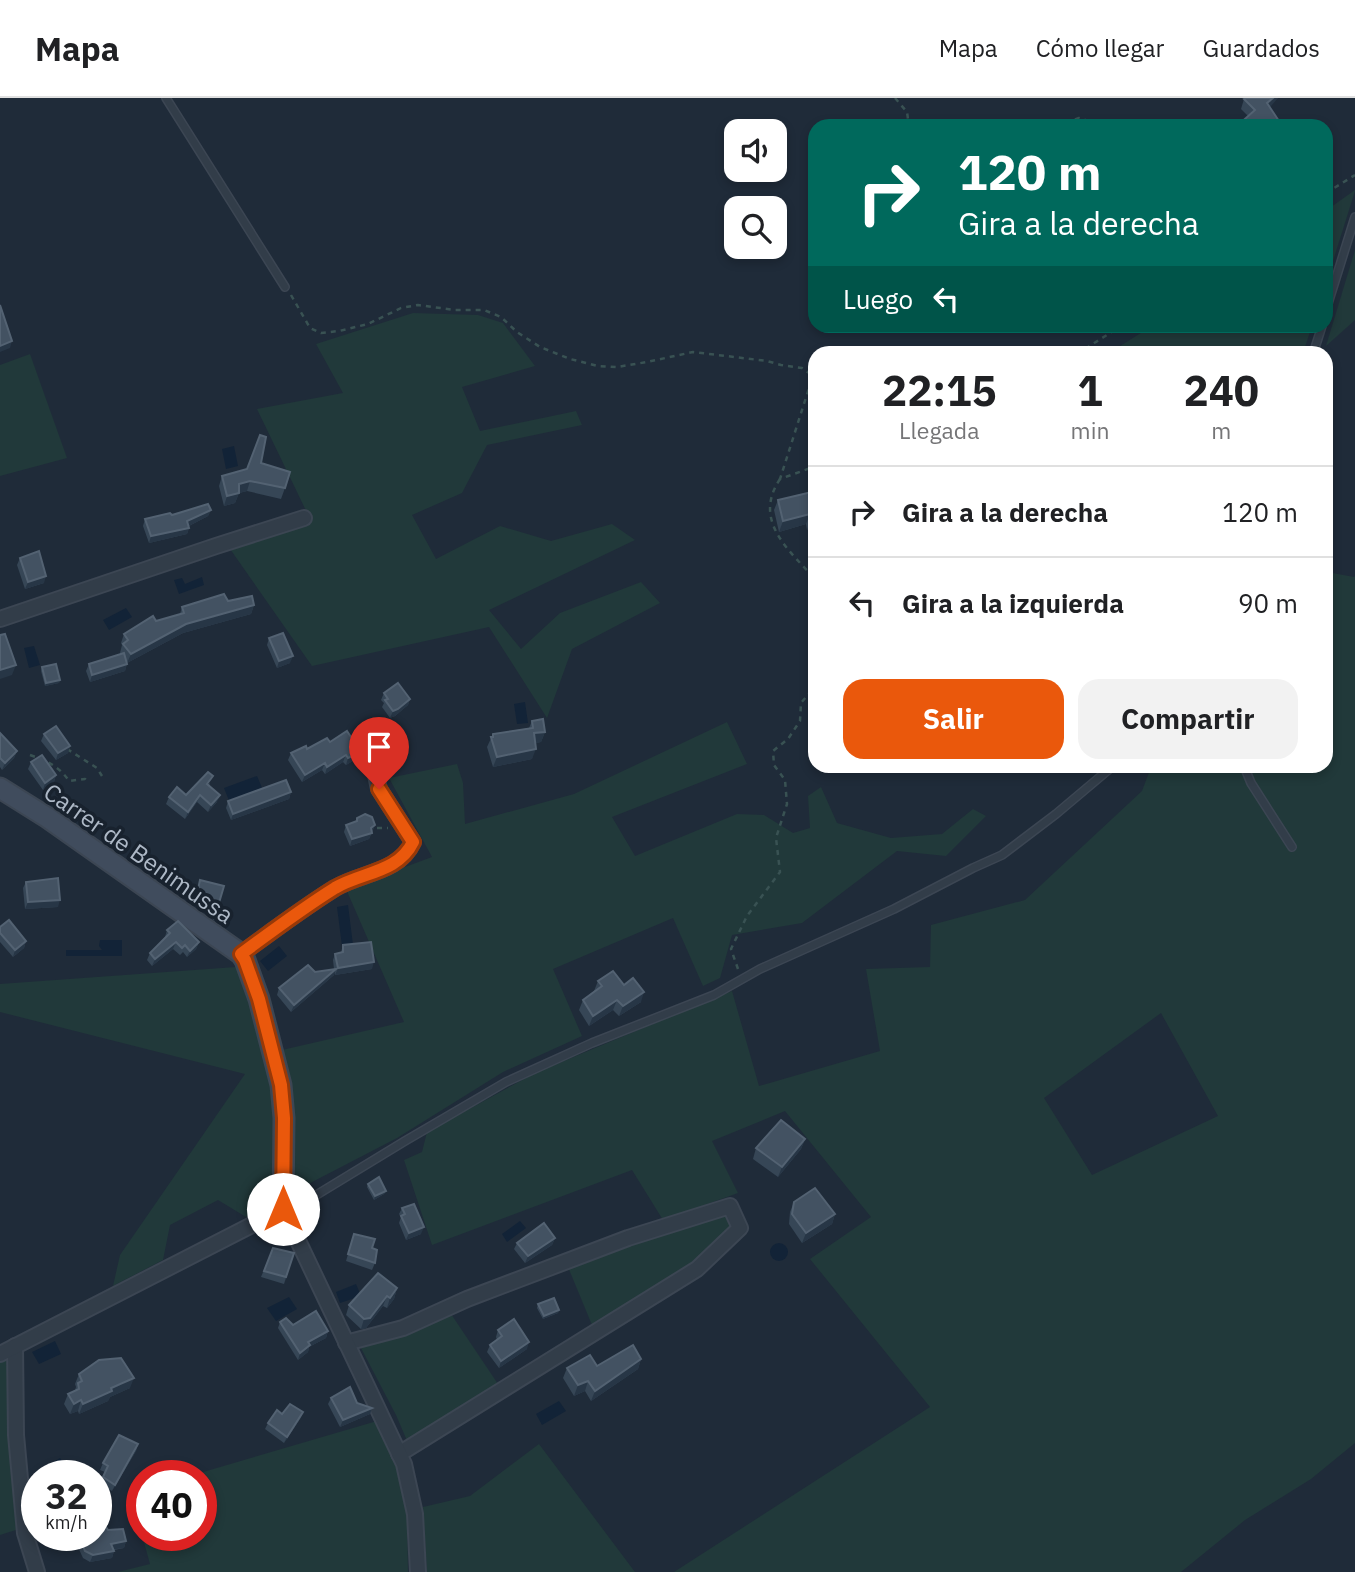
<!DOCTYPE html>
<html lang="es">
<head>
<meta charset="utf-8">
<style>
  body { margin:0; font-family:"IBM Plex Sans",sans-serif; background:#f2f2f2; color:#202124; height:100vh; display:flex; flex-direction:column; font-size:26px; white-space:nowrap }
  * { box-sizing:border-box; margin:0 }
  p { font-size:23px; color:#757577 }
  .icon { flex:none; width:38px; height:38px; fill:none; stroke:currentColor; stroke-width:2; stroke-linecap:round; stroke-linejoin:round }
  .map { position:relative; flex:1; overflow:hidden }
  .side { position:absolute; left:808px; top:248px; width:525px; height:427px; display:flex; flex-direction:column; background:#fff; border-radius:21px; box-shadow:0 4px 10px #0003 }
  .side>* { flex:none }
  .guide { position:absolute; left:808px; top:21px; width:525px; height:214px; border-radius:21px; box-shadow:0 4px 10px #0003; background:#00695c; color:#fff; overflow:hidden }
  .tools { position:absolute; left:724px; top:21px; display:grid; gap:14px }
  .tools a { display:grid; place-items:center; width:63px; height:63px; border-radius:14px; background:#fff; box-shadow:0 4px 10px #0003; font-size:35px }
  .speed { position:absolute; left:21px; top:1362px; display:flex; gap:14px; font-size:35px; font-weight:700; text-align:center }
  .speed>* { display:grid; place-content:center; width:91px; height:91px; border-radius:50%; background:#fff; box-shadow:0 4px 10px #0003; line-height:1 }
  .speed small { font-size:18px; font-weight:400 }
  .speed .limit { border:10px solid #d22; background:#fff; color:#111 }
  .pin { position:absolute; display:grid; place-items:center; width:60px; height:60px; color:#fff; margin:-72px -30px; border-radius:50% 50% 50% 0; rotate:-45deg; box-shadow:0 0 7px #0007 }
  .pin .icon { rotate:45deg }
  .me { position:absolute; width:77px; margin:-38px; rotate:0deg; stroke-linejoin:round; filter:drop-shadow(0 0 5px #0008) }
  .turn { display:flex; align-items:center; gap:24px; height:147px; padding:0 35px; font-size:32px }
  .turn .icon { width:91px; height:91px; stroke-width:2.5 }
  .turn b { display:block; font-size:49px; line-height:60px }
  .then { display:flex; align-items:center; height:66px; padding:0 35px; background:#0003; gap:14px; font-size:26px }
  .eta { display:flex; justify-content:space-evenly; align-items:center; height:119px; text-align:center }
  .eta b { font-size:42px; font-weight:800; line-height:49px }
  .primary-button { display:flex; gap:14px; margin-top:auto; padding:14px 35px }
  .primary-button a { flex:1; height:80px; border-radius:21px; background:#ea580c; color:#fff; font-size:28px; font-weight:800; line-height:80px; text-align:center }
  .primary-button a+a { background:#f2f2f2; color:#202124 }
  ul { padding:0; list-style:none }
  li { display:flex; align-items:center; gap:21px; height:91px; padding:0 35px; border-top:2px solid #e0e0e0 }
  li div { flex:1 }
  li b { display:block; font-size:26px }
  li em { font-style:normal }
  header { display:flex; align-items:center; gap:42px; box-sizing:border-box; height:98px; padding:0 35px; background:#fff; border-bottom:2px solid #e0e0e0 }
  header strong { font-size:33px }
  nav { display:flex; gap:38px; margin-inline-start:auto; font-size:24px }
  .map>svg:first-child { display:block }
</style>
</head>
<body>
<header>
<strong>Mapa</strong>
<nav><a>Mapa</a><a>Cómo llegar</a><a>Guardados</a></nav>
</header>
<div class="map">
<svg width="1355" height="1474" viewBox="0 0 1355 1474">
  <rect width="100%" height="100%" fill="#1f2b39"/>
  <g fill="#21393a" fill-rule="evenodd">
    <polygon points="1355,92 1355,93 1327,182 1327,112"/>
    <polygon points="1355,152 1355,222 1326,248"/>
    <polygon points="413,215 478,217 503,225 535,268 462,289 480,333 576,313 582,327 487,347 462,395 412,417 436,461 500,428 551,443 612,426 635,442 489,512 521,551 560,515 641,484 660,505 572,551 547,620 489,529 312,568 228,448 311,423 257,311 343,295 316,246"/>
    <polygon points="1152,228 1312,228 1303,255 1109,255"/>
    <polygon points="30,256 67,360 0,378 0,267"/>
    <path d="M1327,474L1354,479L1355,478V1345L1311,1381L1245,1422L1181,1474H674L930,1309L810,1161L871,1119L785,1013L712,1043L738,1095L663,1122L632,1072L432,1147L404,1062L422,1054L427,1034L535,975L732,893L759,988L880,953L866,871L930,869L931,827L1025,802L1142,693L1151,669L1326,668ZM1161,915L1218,1018L1092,1077L1044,1000Z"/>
    <polygon points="727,624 747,666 612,719 635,758 737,716 764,717 793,735 810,730 808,698 821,689 837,725 891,740 942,736 973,711 986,718 946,758 897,753 802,825 732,837 720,880 703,888 673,820 553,871 582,938 503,974 397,1040 291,1095 282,952 404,924 346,791 432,759 389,680 457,666 463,685 465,726 574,696"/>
    <polygon points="236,869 266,956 277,1030 273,1105 246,1119 218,1102 170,1127 163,1162 113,1188 120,1157 245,976 0,914 0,886"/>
    <polygon points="727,1113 735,1131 678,1177 592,1227 568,1169"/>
    <polygon points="451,1216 500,1289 408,1345 396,1317 361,1250"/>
    <polygon points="6,1257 19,1431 0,1437 0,1259"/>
    <polygon points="377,1323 399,1374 407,1413 408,1474 118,1474 150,1466 142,1437 201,1437 201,1377 193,1377"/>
    <polygon points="539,1346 635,1474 427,1474 423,1409 470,1398"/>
    <polygon points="142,1392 142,1434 131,1395"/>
  </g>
  <g fill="#122337">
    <polygon points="234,348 238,368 226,371 222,351"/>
    <polygon points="202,479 204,487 179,496 174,482 182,480 185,486"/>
    <polygon points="126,510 132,519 109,532 103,522"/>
    <polygon points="34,548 40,567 29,570 24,550"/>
    <polygon points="525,604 528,625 517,626 514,606"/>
    <polygon points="257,678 263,692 230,705 224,690"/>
    <polygon points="348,807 353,847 342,848 337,809"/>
    <polygon points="100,842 122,842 122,858 66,858 66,852 102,852 99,848"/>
    <polygon points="279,848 287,858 268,873 260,863"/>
    <polygon points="520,1123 526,1130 507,1144 502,1136"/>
    <circle cx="779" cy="1154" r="9"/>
    <polygon points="356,1186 361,1198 340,1205 336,1194"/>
    <polygon points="289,1199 297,1211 276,1223 267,1210"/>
    <polygon points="55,1243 61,1256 39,1266 32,1254"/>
    <polygon points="559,1303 566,1313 542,1327 536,1316"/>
    <polygon points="60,1360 68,1371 58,1377 42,1377 40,1372"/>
  </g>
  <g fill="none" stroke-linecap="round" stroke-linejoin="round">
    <g stroke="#3c4653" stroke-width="10">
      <g id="lane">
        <polyline points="166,0 285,189"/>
        <polyline points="1326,212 1355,119"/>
        <polyline points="1313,256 1322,228"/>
        <polyline points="1244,668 1251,685 1292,749"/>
        <polyline points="284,1111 318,1096 405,1043 506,984 592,945 714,897 760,871 894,811 973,770 1002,757 1056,716 1113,668"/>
      </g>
    </g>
    <g stroke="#3c4653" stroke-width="18">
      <g id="street">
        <polyline points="0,521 216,448 304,420"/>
        <path d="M241,856C272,833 303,810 335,790C362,774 399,775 413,744L379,691L376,677"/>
        <polyline points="346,1245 403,1230 467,1201 628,1140 730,1108 740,1130 697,1171 399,1356"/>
        <polyline points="15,1248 16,1337 25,1435 37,1474"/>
        <polyline points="0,1256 283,1111 404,1366 415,1416 418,1474"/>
      </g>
    </g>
    <g stroke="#3c4653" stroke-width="23">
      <polyline id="secondary" points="0,690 48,720 241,856 245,862 259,901 281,987 284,1020 283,1111"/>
    </g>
    <g stroke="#395253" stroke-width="2.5" stroke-dasharray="5 5" stroke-linecap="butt">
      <polyline points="895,0 907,14 909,28"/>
      <polyline points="1056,28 1079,20 1104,28"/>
      <polyline points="1326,95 1355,77"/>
      <polyline points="291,197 310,230 321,235 339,233 368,226 401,210 418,207 455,212 484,212 501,219 517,234 540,249 570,261 598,268 617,269 647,264 693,254 767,263 781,267 802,270 809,275 811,284 780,381 816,368"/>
      <polyline points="1077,256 1121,228"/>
      <path d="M780,381C752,423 789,452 816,482"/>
      <polyline points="67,651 97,670 102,678"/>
      <path d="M30,657C47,663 59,668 69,683L85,681L89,685"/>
      <polyline points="377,730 388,730"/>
      <polyline points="738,871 731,851 747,818 780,774 776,740 787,706 785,682 774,667 773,653 788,641 800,623 801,605 816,587"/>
    </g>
    <use href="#lane" stroke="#323d49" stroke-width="7"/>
    <use href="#street" stroke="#323d49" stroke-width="14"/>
    <use href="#secondary" stroke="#404c5d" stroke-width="19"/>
  </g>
  <g fill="#364656">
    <polygon points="1278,0 1248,18 1241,11 1244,1"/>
    <polygon points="261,365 285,390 281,401 247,393 239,395 235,405 224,408 219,388 222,378 247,371"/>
    <polygon points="816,393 816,430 807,432 806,426 779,434 774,412 778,402"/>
    <polygon points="211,412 208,418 189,428 189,430 187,436 149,445 143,428 145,421"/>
    <polygon points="20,460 44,485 25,491 17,467"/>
    <polygon points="228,503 254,507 251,516 183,535 127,565 125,573 90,584 86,573 89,566 121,556 120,555 122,547 121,545 124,536 156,523 180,516 182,509"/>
    <polygon points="269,540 290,565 277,570 267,547"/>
    <polygon points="42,569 60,582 59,585 45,588 41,573"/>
    <polygon points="384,595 410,601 408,607 395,618 390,620 382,609 384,605 381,602"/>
    <polygon points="532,623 545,634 541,644 535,645 532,661 493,669 487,649 493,636 529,630"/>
    <polygon points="0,635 17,653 14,660 2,672 0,669"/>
    <polygon points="44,636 70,648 68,655 56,662 41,643"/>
    <polygon points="330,644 361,654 358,660 346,667 343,664 325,676 322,672 302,684 288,662 291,655"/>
    <polygon points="31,664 56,677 54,684 43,692 28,671"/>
    <polygon points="210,685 209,688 217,704 208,714 197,704 185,721 166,706 169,699 186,697"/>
    <polygon points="291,694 289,701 231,722 226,710 228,703"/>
    <polygon points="357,720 375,727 369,741 350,748 344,734 346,727 355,724"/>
    <polygon points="200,782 216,815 214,822 206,816 206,810 194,808"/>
    <polygon points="26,784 58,809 25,811 23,790"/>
    <polygon points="0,829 26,843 24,850 13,859 0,844"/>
    <polygon points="167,832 199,844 196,851 187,859 183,854 180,857 173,851 152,868 147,862 150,855 165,839"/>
    <polygon points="343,847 372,871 335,877 335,874 334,877 291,914 277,897 279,890 315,874 334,871 333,862 335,856 341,854"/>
    <polygon points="598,883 624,887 641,904 619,918 613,912 589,928 579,912 583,902 594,893"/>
    <polygon points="805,1041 801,1051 778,1079 753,1061 756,1050"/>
    <polygon points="368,1086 386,1093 384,1096 374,1102 367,1089"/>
    <polygon points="794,1104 835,1116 832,1126 802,1145 789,1126 790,1114"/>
    <polygon points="402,1110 421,1136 406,1142 399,1125 401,1119 399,1116"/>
    <polygon points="354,1136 372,1150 375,1165 372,1172 346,1163"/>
    <polygon points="555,1140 552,1147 525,1165 514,1151 517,1145"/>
    <polygon points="273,1150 294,1155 284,1186 261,1179"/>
    <polygon points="397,1190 394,1201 387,1210 383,1208 366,1230 361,1231 346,1217 349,1207"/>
    <polygon points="538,1206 559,1212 558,1215 543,1221 537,1210"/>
    <polygon points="280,1224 293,1227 328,1233 326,1240 309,1249 308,1254 298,1262 278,1230"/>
    <polygon points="498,1232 527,1251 499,1270 487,1254 490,1247 497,1242 496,1239"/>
    <polygon points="641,1261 638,1271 591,1303 585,1293 574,1298 563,1280 567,1270 597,1268"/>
    <polygon points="79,1276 130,1290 110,1299 108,1303 79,1316 78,1313 70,1316 64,1306 68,1296 75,1292 76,1289 75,1286"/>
    <polygon points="331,1300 357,1305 372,1310 370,1316 340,1329 328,1306"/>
    <polygon points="303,1314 300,1321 284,1345 265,1331 268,1325 282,1316"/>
    <polygon points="138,1346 136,1353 112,1393 100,1386 105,1374 100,1372 103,1365"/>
    <polygon points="108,1432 126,1443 124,1450 114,1452 114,1453 112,1460 90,1464 83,1460 77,1447 80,1440"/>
  </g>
  <g fill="#273646">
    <polygon points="1273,0 1278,0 1264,16 1267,5"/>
    <polygon points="12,243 10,250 0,254 0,248"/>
    <polygon points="250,383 247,393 239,395 235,405 224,408 227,398 239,386"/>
    <polygon points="211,412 208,418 185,430 187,423"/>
    <polygon points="810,416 806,426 779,434 783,423"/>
    <polygon points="816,420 816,430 807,432 811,421"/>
    <polygon points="189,430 187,436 149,445 151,438"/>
    <polygon points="46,478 44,485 25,491 28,484"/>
    <polygon points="254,507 251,516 183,535 127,565 131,556 186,526"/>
    <polygon points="293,558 290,565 277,570 279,563"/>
    <polygon points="127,566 125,573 90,584 92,577"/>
    <polygon points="16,567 12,577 0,581 0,572"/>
    <polygon points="60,582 59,585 45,588 46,585"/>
    <polygon points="410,601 408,607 395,618 390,620 393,613"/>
    <polygon points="545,634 541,644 531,646 534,635"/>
    <polygon points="70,648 68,655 56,662 58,655"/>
    <polygon points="536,651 532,661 493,669 497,659"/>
    <polygon points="17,653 14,660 2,672 5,665"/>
    <polygon points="361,654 358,660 346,667 348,660"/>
    <polygon points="346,657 343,664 325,676 327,669"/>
    <polygon points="325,665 322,672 302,684 305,677"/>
    <polygon points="56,677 54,684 43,692 45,685"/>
    <polygon points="291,694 289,701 231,722 233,716"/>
    <polygon points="200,697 197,704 185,721 188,714"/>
    <polygon points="220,697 217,704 208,714 211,707"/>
    <polygon points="375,727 369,741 350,748 352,741"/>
    <polygon points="60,802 58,809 25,811 28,804"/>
    <polygon points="26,843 24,850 13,859 15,852"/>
    <polygon points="176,844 173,851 152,868 155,861"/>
    <polygon points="199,844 196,851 187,859 190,853"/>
    <polygon points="374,864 372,871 335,877 338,870"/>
    <polygon points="336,871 334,877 291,914 294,907"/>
    <polygon points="644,894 641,904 619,918 623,908"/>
    <polygon points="617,902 613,912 589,928 593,918"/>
    <polygon points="805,1041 801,1051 778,1079 782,1069"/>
    <polygon points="386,1093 384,1096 374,1102 375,1098"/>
    <polygon points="835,1116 832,1126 802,1145 806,1135"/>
    <polygon points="424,1129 421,1136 406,1142 409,1135"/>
    <polygon points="555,1140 552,1147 525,1165 528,1158"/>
    <polygon points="397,1190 394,1201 387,1210 390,1200"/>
    <polygon points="387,1198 383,1208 366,1230 361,1231 364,1221"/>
    <polygon points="559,1212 558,1215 543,1221 544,1218"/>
    <polygon points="328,1233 326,1240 309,1249 308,1254 298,1262 300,1255 308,1244"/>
    <polygon points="529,1244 527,1251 499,1270 501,1263"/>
    <polygon points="641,1261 638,1271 591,1303 595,1293"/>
    <polygon points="134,1280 130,1290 110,1299 108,1303 79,1316 83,1306"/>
    <polygon points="588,1283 585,1293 574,1298 578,1287"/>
    <polygon points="81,1302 78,1313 70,1316 74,1306"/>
    <polygon points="372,1310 370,1316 340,1329 343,1322"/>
    <polygon points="303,1314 300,1321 284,1345 287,1339"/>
    <polygon points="138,1346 136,1353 112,1393 115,1387"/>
    <polygon points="126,1443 124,1450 108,1452 111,1446"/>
    <polygon points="114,1453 112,1460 90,1464 93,1457"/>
  </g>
  <g fill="#435262" stroke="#536272" stroke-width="2">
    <polygon points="1246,0 1273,0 1267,5 1281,26 1279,28 1237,28 1255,12 1244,1"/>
    <polygon points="0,207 12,243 0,248"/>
    <polygon points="260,337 266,339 261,365 290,374 285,390 250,383 239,386 239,395 227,398 222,378 247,371"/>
    <polygon points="816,393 816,420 811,421 810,416 783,423 778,402"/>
    <polygon points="208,406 211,412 187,423 189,430 151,438 145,421 170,415 172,417"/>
    <polygon points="39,453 46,478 28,484 20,460"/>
    <polygon points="224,496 228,503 252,498 254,507 186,526 131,556 123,546 128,542 124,536 153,518 156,523 184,515 182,509"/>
    <polygon points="283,535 293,558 279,563 269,540"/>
    <polygon points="5,536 16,567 0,572 0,537"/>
    <polygon points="124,555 127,566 92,577 89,566"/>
    <polygon points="56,566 60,582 46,585 42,569"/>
    <polygon points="398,585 410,601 398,611 393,613 385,602 388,601 384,595"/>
    <polygon points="543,621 545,634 534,635 536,651 497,659 491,639 493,639 493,636 533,630 532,623"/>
    <polygon points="56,628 70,648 58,655 44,636"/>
    <polygon points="347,633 361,654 348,660 346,657 327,669 325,665 305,677 291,655 306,648 307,651 327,640 330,644"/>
    <polygon points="0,635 17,653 5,665 0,660"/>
    <polygon points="42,657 56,677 45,685 31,664"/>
    <polygon points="208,674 213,678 207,686 220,697 211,707 200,697 188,714 169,699 177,689 186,697"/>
    <polygon points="286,682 291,694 233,716 228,703"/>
    <polygon points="365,716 372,719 375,727 371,730 372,735 352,741 346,727 357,723 357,720"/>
    <polygon points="58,780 60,802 28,804 26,784"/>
    <polygon points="200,782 224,788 216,815 208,809 209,803 196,801"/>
    <polygon points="9,822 26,843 15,852 0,835 0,829"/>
    <polygon points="178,823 199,844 190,853 185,847 182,850 176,844 155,861 150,855 170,835 167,832"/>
    <polygon points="371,844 374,864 338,870 335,856 343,854 343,847"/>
    <polygon points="308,867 315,874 336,871 294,907 279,890"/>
    <polygon points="613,873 624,887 633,880 644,894 623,908 617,902 593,918 583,902 602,888 598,883"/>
    <polygon points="781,1022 805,1041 782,1069 756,1050"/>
    <polygon points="379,1079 386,1093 375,1098 368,1086"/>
    <polygon points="815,1090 835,1116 806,1135 792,1116 794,1104"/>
    <polygon points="414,1106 424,1129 409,1135 401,1118 405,1116 402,1110"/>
    <polygon points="544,1125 555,1140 528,1158 517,1145"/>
    <polygon points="354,1136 375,1141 372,1150 377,1152 375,1165 348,1156"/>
    <polygon points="273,1150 294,1155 286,1179 264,1173"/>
    <polygon points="378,1175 397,1190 390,1200 387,1198 370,1220 364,1221 349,1207"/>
    <polygon points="554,1200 559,1212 544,1218 538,1206"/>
    <polygon points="316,1213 328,1233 308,1244 310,1247 300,1255 280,1224 286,1220 293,1227"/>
    <polygon points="514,1221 529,1244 501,1263 490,1247 502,1238 498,1232"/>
    <polygon points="633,1247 641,1261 595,1293 588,1283 578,1287 567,1270 590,1257 597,1268"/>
    <polygon points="121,1260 134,1280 111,1290 112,1293 83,1306 81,1302 74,1306 68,1296 79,1291 78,1285 82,1283 79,1276 99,1262"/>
    <polygon points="350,1289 357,1305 372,1310 343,1322 331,1300"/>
    <polygon points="290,1306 303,1314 287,1339 268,1325 277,1312 282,1316"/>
    <polygon points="119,1337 138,1346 115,1387 103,1379 108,1368 103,1365"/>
    <polygon points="104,1426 108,1432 123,1431 126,1443 111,1446 114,1453 93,1457 85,1453 80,1440 88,1437 96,1437 96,1428"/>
  </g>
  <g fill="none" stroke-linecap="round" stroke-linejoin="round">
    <g stroke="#983908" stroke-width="18">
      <path id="route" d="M283,1111L284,1020L281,987L259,901L245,862L241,856C272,833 303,810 335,790C362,774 398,775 413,744L379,691"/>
    </g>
    <use href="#route" stroke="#ea580c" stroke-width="12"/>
  </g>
  <g text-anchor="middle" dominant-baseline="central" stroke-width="7" stroke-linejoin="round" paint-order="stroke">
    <g font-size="24" fill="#adb8c6" stroke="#18222e">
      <text transform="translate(139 755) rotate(35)">Carrer de Benimussa</text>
    </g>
  </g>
</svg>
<div class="tools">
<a><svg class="icon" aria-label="sound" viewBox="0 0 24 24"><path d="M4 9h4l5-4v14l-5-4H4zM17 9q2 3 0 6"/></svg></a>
<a><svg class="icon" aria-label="search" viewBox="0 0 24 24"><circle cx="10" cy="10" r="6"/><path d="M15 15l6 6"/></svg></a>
</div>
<div class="speed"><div>32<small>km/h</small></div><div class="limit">40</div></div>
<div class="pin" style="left:379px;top:691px;background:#d93025"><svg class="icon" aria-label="arrive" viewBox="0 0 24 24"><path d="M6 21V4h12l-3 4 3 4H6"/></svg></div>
<svg class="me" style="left:283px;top:1111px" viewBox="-20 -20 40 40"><circle r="19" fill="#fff"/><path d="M0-13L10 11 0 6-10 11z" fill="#ea580c"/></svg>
<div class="guide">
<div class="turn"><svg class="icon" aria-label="right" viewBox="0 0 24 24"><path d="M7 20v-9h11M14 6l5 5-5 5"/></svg><div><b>120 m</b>Gira a la derecha</div></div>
<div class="then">Luego<svg class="icon" aria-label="left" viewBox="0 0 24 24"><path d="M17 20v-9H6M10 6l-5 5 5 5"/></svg></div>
</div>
<section class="side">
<div class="eta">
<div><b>22:15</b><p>Llegada</p></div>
<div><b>1</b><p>min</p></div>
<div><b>240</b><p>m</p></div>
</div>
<ul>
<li><svg class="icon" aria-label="right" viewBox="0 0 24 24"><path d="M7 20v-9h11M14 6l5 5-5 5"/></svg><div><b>Gira a la derecha</b></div><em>120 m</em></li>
<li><svg class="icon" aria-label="left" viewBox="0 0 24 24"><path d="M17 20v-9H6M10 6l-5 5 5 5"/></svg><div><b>Gira a la izquierda</b></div><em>90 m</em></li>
</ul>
<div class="primary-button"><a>Salir</a><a>Compartir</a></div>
</section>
</div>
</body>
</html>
